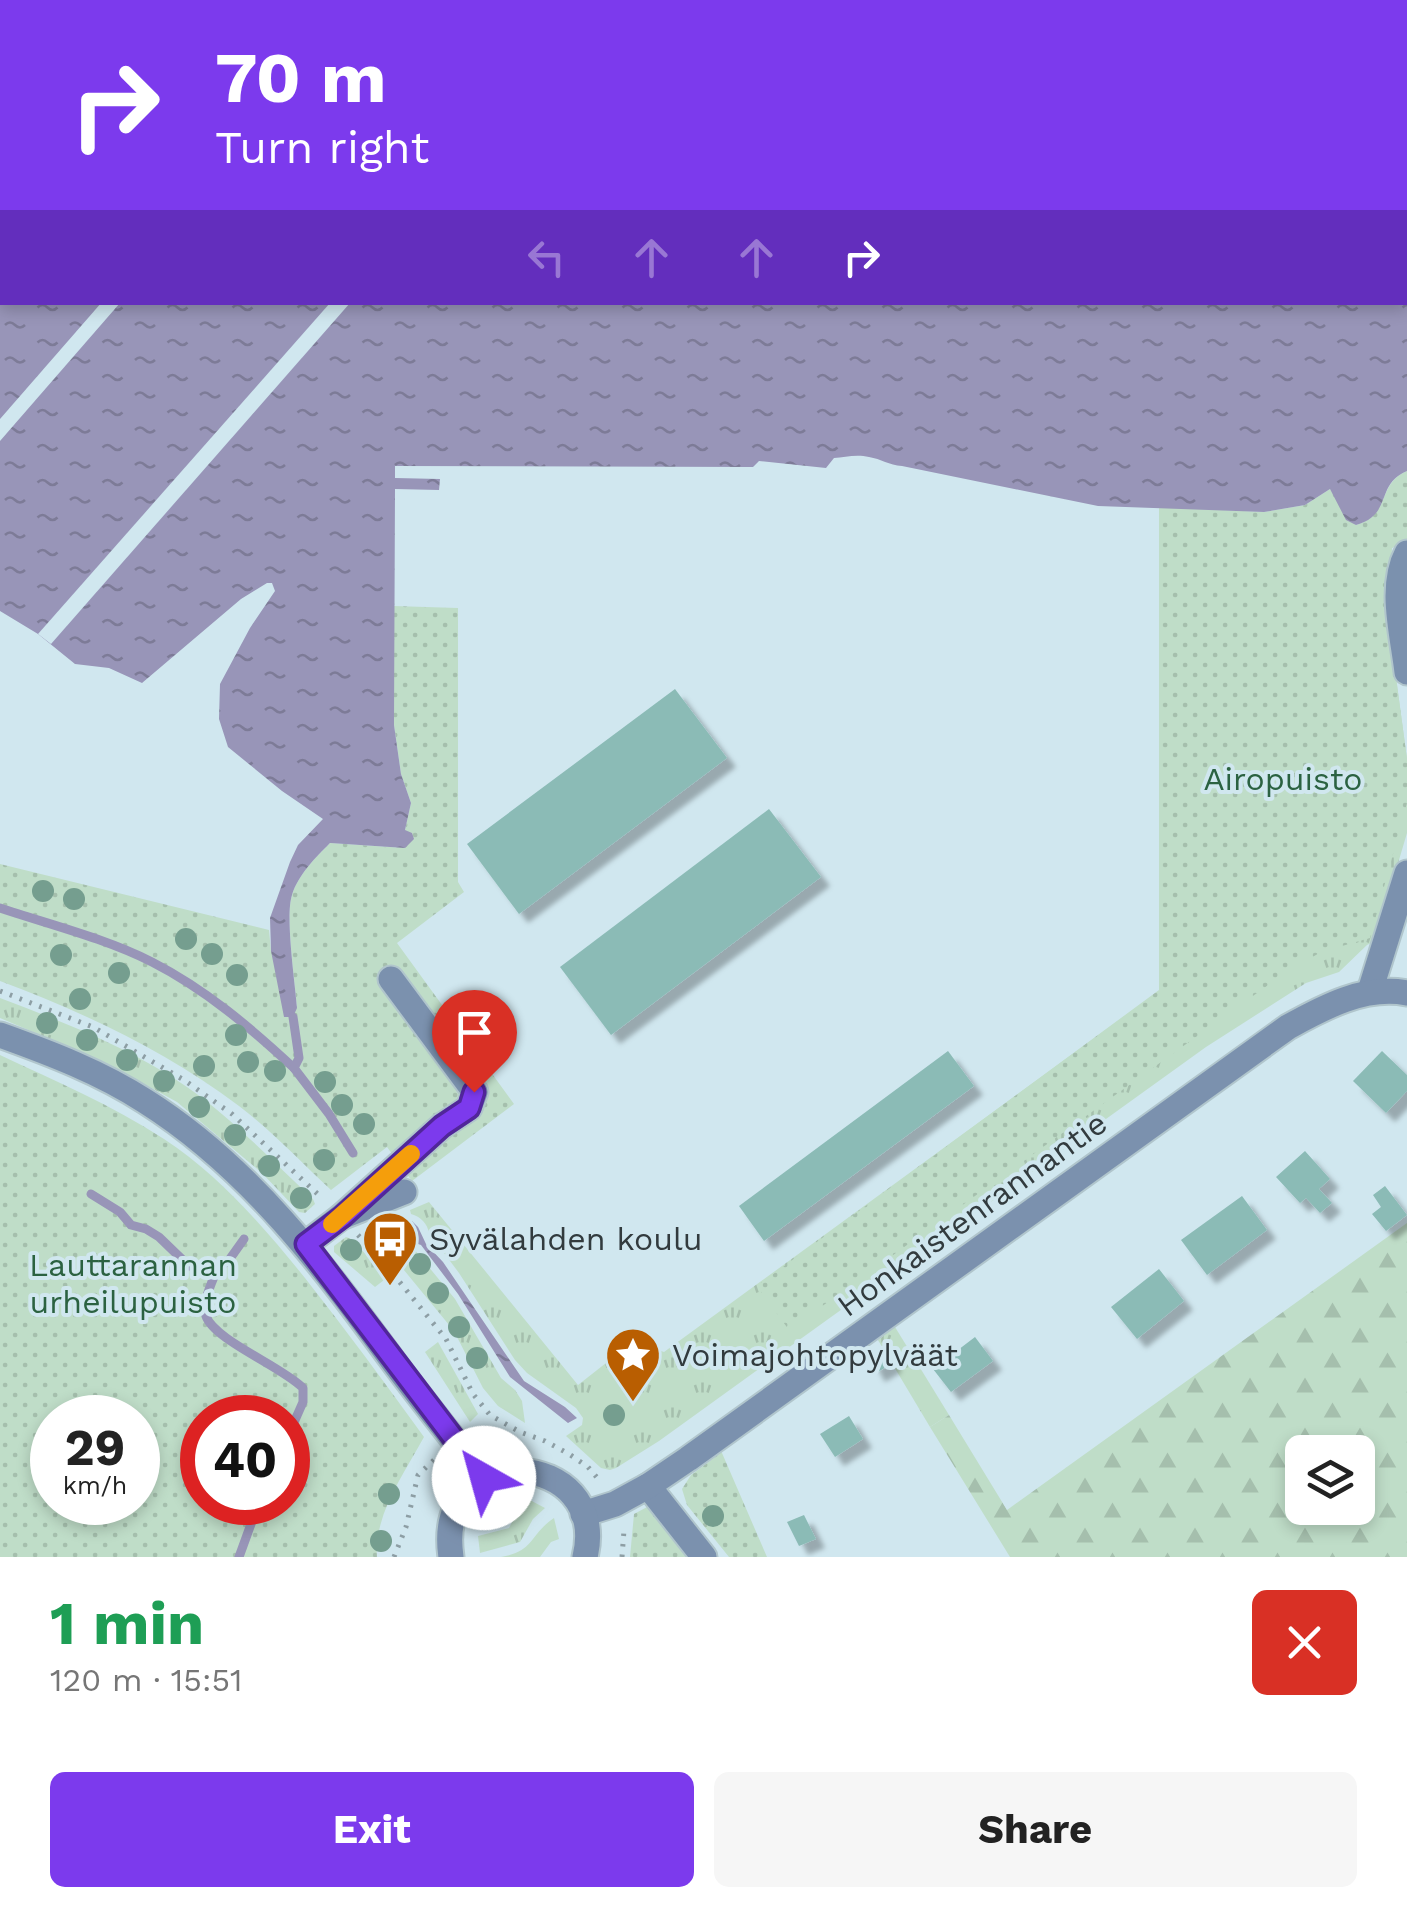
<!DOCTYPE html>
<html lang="en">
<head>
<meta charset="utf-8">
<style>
  body { margin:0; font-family:"Work Sans",sans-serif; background:#f6f6f6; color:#222; height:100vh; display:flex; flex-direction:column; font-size:38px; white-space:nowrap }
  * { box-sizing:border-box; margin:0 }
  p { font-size:32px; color:#767676 }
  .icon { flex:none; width:55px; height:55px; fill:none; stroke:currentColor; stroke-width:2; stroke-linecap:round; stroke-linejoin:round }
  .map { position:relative; height:1557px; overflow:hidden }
  .drawer { display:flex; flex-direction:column; background:#fff; flex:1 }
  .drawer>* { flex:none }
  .hud { position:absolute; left:0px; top:0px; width:1408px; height:305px; box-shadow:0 5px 15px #0003; background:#7c3aed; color:#fff; overflow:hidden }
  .buttons { position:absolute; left:1285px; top:1435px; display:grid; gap:20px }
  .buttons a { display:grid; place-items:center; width:90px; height:90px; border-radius:15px; background:#fff; box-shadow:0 5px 15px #0003; font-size:50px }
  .speed { position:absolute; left:30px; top:1395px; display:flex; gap:20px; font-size:50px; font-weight:700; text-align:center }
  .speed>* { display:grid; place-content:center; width:130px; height:130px; border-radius:50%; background:#fff; box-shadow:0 5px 15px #0003; line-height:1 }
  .speed small { font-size:25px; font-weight:400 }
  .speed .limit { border:15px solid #d22; background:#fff; color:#111 }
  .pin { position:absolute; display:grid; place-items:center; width:85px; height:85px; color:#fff; margin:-102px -42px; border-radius:50% 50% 50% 0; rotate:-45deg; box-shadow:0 0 10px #0007 }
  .pin .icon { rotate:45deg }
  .me { position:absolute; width:110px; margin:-55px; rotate:322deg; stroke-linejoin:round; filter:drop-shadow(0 0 8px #0008) }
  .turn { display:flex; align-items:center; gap:35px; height:210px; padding:0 50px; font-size:45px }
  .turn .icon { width:130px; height:130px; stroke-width:2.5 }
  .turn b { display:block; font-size:70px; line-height:85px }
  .lanes { display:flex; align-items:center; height:95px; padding:0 50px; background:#0003; justify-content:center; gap:50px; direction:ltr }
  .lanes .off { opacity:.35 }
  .round { display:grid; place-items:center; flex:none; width:105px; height:105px; border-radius:15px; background:#f6f6f6 }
  .overview { display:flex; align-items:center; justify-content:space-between; height:170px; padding:0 50px }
  h1 { font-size:60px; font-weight:700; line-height:75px; color:#1e9e55 }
  .button { display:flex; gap:20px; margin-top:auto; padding:20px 50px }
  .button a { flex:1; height:115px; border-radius:15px; background:#7c3aed; color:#fff; font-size:40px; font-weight:700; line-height:115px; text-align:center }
  .button a+a { background:#f6f6f6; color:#222 }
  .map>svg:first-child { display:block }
</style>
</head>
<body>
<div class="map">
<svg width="1407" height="1557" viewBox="0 0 1407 1557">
  <defs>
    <pattern id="grass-tufts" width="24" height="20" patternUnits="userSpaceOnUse" patternTransform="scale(2.5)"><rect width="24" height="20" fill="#bfddc8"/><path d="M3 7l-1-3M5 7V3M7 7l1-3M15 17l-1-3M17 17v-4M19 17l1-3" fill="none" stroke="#a5bfad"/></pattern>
    <pattern id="forest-firs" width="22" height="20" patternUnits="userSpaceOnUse" patternTransform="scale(2.5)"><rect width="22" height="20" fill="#bfddc8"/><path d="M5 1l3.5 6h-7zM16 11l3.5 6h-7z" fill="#a5bfad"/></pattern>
    <pattern id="park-dots" width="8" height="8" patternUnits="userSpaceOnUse" patternTransform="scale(2.5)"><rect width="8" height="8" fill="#bfddc8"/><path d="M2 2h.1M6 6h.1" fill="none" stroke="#a5bfad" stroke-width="1.8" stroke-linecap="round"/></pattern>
    <pattern id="water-ripples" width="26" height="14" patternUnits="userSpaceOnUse" patternTransform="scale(2.5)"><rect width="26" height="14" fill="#9895b8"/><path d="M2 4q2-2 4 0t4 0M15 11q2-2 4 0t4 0" fill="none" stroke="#7d7b97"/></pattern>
    <filter id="shadow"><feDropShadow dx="9" dy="9" stdDeviation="2.5" flood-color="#0004"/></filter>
  </defs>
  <rect width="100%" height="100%" fill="#d0e7ef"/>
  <g fill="url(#grass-tufts)">
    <path d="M1407,471V539L1392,548L1388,585V618L1407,759V833L1375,941L1367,945L1339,972L1306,983L1206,1047L659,1441L616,1468L610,1470L601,1468L566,1436L582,1425L583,1418L576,1408L527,1373L515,1360L459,1273L429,1233C427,1223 421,1217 411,1214L410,1210L429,1202L578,1385L634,1341L664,1352L1159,991V862L1353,674Z"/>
    <path d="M0,998C63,1022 131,1048 187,1087C233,1119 272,1161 313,1199L315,1204L305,1213L299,1212L262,1173L177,1102L104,1062L0,1018Z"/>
    <polygon points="395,1217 396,1227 455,1299 501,1378 515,1390 522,1401 525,1423 498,1406 483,1388 454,1331 399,1264 369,1233 370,1226"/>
    <polygon points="346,1237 351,1239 388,1277 375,1287 334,1252 334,1246"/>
    <polygon points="895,1327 949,1415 930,1427 878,1340"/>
    <polygon points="438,1342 478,1414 470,1422 425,1352"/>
    <polygon points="528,1499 545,1508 533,1519 520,1542 480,1553 478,1536 509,1528 520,1507"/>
    <path d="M554,1518L559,1539L551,1542L540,1557H501C535,1551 529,1535 554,1518Z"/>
  </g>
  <path fill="url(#forest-firs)" fill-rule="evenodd" d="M1407,1223V1557H1010L930,1427L949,1415L1007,1510ZM1358,1452V1508H1302V1452Z"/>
  <g fill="url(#park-dots)" fill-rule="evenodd">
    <path d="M1407,471V539L1392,548L1388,585V618L1407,759V803L1370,938L1321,952L1282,975L789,1330L757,1286L1159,990V507L1264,512L1305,505L1330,489L1356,525C1391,515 1377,483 1407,471Z"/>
    <path d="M394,606L458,608V882L464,892L397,943L514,1104L412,1181L387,1147L331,1190C301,1162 272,1131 239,1106C168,1052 83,1012 0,981V864L269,930L271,951L297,1008C295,982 285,917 292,895C298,875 316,857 330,843L405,848V830L411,803L401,774L394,725Z"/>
    <path d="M0,1055C55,1081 112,1105 164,1139C220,1176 263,1226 305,1278C346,1330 385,1383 424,1437C404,1474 374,1514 377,1557H0ZM52,1418H138V1502H52ZM202,1418H288V1502H202Z"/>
    <polygon points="722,1452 722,1453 767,1557 729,1557 687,1505 682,1489 691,1475"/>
    <polygon points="649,1506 691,1557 630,1557 634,1514"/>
  </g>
  <g fill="url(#water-ripples)" fill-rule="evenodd">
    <path d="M0,0H1407V471C1375,484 1393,515 1356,525L1346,520L1330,489L1305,505L1264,512L1098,506L902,466C889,465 881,459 869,457C857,454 845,457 834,458L826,468L759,461L753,467L395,466V478L440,479L439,490L395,489L394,725L401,774L411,803L405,830L412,833L414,839L405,848L330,843C316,857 298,875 292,895C285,917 295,982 297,1008L293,1017H284L271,951L270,918L290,862L298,845L323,819L282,791L228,747L219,719L220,684L250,628L275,591L272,583H267L241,599L142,683L109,668L75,664L38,634L0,611ZM2,2H1405V302H2Z"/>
    <polygon points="412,1221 418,1227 426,1244 443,1262 524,1381 565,1407 577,1418 568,1423 510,1377 458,1294 421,1245 415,1243 403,1227"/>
  </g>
  <g fill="#d0e7ef">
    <polygon points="102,302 120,303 0,441 0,419"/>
    <polygon points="330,303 350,303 51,644 38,634"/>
  </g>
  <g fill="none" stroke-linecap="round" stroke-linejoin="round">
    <g stroke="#9895b8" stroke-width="9">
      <path d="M0,908C51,925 104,938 152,962C205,989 251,1028 294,1068"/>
      <polyline points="293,1017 299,1058 294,1068 329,1114 353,1153"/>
      <polyline points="91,1194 120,1212 131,1225 146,1229 159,1237 189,1266 217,1269 229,1260 244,1239"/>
      <path d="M217,1269C212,1283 202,1301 206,1316C214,1340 283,1367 303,1388V1402L288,1436"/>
      <polyline points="239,1557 259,1502"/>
    </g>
  </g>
  <g fill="#8bbbb6" filter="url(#shadow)">
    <polygon points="675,689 727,758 519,914 467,844"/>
    <polygon points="769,809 821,877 611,1035 560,967"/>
    <polygon points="948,1051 974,1086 764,1241 739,1206"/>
    <polygon points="1382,1051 1407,1075 1407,1091 1386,1113 1353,1081"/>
    <polygon points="1305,1151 1330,1179 1319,1189 1332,1203 1320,1213 1306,1198 1300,1203 1276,1177"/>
    <polygon points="1385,1186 1407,1215 1386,1231 1372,1214 1381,1207 1373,1195"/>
    <polygon points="1242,1196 1267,1230 1207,1275 1181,1240"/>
    <polygon points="1159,1269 1184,1301 1137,1339 1111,1307"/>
    <polygon points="975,1337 993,1361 951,1392 933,1369"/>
    <polygon points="885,1350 893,1363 876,1373 869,1360"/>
    <polygon points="849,1416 863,1439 835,1457 820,1434"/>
    <polygon points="804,1515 816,1539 799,1546 787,1522"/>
  </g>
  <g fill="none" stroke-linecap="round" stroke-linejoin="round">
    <g stroke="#b0c5cc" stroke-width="29">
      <g id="minor">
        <path d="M1407,553C1389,587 1403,636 1407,672"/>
        <polyline points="1370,991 1407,873"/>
        <path d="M0,1035C50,1053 100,1072 145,1101C250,1167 323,1266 395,1364C424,1403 454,1440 484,1478"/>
        <polyline points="341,1217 442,1126 469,1108 475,1092 391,979"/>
        <polyline points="306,1244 341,1217 404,1192"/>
        <polyline points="648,1486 704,1557"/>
        <path d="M583,1514L615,1504L648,1486L688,1459L1288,1027C1324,1007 1365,985 1407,993"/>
        <path d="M451,1557C433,1436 611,1449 585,1557"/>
      </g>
    </g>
    <g stroke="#8d9ea4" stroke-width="5" stroke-dasharray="2.5 8" stroke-linecap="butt">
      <polyline points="0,991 93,1027 184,1080 232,1114 323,1199"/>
      <polyline points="358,1235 385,1264 446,1339 473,1394 490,1415 520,1432 545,1441 569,1454 588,1467 600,1481"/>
      <polyline points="394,1557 406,1527 418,1475 437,1457"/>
      <polyline points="622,1557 624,1530"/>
    </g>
    <use href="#minor" stroke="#7b91ae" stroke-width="25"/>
  </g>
  <g fill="#759e8f">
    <circle cx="43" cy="891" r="11"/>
    <circle cx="74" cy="899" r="11"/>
    <circle cx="186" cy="939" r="11"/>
    <circle cx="212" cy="954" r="11"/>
    <circle cx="61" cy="955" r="11"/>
    <circle cx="119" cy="973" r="11"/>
    <circle cx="237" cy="975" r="11"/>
    <circle cx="80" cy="999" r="11"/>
    <circle cx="47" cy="1023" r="11"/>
    <circle cx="236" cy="1035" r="11"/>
    <circle cx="87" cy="1040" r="11"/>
    <circle cx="127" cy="1060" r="11"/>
    <circle cx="248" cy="1062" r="11"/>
    <circle cx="204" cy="1066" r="11"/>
    <circle cx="275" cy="1071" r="11"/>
    <circle cx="164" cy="1081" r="11"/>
    <circle cx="325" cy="1082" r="11"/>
    <circle cx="342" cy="1105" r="11"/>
    <circle cx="199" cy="1107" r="11"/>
    <circle cx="364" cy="1124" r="11"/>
    <circle cx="235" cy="1135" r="11"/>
    <circle cx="324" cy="1160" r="11"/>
    <circle cx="269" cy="1166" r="11"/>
    <circle cx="301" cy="1198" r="11"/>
    <circle cx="386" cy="1234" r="11"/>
    <circle cx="351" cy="1250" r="11"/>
    <circle cx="420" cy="1264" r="11"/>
    <circle cx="438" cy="1293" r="11"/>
    <circle cx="459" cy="1327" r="11"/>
    <circle cx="477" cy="1358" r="11"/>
    <circle cx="614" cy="1415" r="11"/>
    <circle cx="389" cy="1494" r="11"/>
    <circle cx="713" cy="1516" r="11"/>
    <circle cx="381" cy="1541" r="11"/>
  </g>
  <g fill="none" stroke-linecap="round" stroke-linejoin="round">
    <g stroke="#51269a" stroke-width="25">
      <polyline id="route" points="474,1092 469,1108 442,1126 342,1217 306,1244 484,1478"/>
    </g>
    <use href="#route" stroke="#7c3aed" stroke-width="18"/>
    <polyline stroke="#f59e0b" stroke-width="18" points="332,1224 411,1154"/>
  </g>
  <defs>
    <g id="bus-pin" transform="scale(2.875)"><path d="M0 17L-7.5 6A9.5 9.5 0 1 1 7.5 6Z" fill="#b95e01" stroke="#d0e7ef"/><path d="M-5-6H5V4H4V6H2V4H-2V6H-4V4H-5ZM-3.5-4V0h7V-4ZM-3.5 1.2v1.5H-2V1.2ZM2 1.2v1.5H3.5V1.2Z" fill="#fff"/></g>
    <g id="sight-pin" transform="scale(2.875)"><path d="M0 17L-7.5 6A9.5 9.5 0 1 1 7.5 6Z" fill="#b95e01" stroke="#d0e7ef"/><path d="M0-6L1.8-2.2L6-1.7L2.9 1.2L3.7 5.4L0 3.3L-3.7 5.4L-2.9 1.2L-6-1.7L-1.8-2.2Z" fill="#fff"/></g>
  </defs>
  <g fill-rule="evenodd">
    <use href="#bus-pin" x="390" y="1239"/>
    <use href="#sight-pin" x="633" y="1355"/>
  </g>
  <g text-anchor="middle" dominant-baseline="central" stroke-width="8" stroke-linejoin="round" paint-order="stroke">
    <g font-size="32" fill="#2b6241" stroke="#d0e7ef">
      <text x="1283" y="779">Airopuisto</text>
      <text x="133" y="1265">Lauttarannan<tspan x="133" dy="37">urheilupuisto</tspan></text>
    </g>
    <g font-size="32" fill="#323b3e" stroke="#d0e7ef">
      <text transform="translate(972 1214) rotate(-36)">Honkaistenrannantie</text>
    </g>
    <g font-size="32" fill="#323b3e" stroke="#d0e7ef" text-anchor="start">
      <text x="429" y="1239">Syvälahden koulu</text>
      <text x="672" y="1355">Voimajohtopylväät</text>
    </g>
  </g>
</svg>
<div class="buttons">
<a><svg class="icon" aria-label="layers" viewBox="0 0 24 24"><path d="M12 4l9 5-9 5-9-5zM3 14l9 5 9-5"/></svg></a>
</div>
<div class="speed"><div>29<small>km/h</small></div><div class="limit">40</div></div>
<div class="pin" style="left:474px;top:1092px;background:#d93025"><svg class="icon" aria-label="arrive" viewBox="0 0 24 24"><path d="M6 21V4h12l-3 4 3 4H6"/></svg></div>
<svg class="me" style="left:484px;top:1478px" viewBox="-20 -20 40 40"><circle r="19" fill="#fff"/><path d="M0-13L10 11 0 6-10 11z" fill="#7c3aed"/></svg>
<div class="hud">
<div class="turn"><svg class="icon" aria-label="right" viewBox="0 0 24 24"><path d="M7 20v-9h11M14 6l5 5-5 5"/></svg><div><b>70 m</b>Turn right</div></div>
<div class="lanes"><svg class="icon off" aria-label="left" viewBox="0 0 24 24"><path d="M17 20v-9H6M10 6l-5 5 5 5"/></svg><svg class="icon off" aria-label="ahead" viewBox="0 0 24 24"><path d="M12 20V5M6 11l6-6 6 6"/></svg><svg class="icon off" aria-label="ahead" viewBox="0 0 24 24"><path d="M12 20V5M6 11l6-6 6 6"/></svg><svg class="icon" aria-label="right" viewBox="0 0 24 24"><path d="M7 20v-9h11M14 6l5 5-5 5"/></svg></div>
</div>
</div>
<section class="drawer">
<div class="overview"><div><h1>1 min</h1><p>120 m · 15:51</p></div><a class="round" style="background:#d93025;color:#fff"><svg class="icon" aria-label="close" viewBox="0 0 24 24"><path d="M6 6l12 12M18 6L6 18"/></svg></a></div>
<div class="button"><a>Exit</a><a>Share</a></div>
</section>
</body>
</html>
